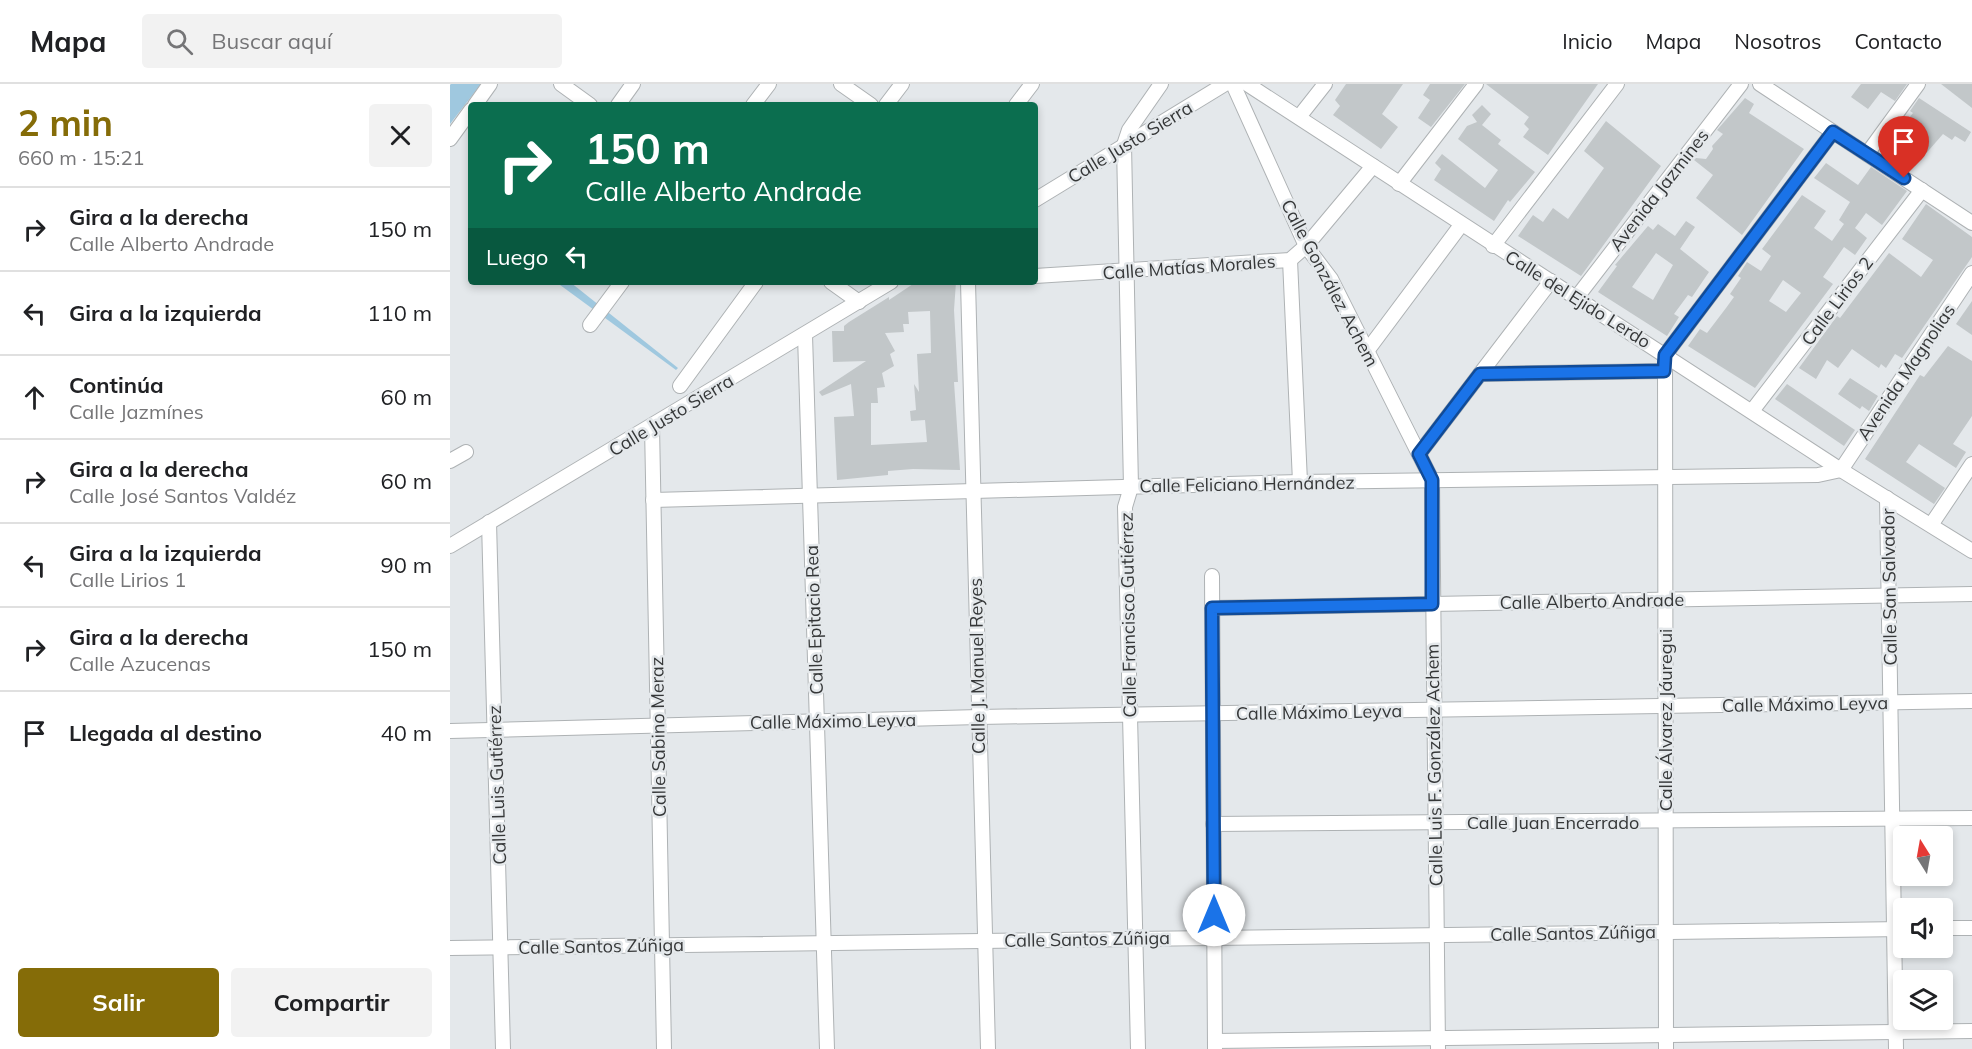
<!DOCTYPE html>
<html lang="es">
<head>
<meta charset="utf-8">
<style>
  body { margin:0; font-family:Mulish,sans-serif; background:#f2f2f2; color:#202124; height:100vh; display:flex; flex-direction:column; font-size:22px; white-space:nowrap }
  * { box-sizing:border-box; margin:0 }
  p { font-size:20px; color:#757577 }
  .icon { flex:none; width:33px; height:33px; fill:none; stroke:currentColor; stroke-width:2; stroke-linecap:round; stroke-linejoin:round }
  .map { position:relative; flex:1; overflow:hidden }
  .drawer { display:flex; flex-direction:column; background:#fff; width:450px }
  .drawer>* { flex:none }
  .guide { position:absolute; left:18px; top:18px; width:570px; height:183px; border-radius:6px; box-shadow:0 3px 9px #0003; background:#0b6e4f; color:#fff; overflow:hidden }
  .needle { width:39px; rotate:349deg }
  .fabs { position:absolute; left:1443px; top:742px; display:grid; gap:12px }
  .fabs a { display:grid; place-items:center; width:60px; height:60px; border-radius:6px; background:#fff; box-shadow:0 3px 9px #0003; font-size:30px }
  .pin { position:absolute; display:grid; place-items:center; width:51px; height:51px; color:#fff; margin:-62px -26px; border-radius:50% 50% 50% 0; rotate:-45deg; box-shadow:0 0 6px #0007 }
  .pin .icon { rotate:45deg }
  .me { position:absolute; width:66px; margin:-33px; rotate:0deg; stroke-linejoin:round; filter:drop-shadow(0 0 4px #0008) }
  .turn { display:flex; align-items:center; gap:21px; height:126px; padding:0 18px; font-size:27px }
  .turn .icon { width:78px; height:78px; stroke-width:2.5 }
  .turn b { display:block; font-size:42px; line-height:51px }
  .then { display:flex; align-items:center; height:57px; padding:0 18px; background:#0003; gap:12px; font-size:22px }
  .round { display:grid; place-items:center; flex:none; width:63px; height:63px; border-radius:6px; background:#f2f2f2 }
  .overview { display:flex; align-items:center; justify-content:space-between; height:102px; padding:0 18px }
  h1 { font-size:36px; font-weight:700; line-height:45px; color:#856c08 }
  .cta { display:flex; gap:12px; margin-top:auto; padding:12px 18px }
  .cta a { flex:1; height:69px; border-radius:6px; background:#856c08; color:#fff; font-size:24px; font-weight:700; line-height:69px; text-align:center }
  .cta a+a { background:#f2f2f2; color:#202124 }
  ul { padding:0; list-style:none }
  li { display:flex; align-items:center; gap:18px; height:84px; padding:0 18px; border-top:2px solid #e0e0e0 }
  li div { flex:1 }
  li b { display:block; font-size:22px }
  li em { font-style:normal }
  header { display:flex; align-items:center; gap:36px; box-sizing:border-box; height:84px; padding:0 30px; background:#fff; border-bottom:2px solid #e0e0e0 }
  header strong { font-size:28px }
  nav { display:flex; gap:33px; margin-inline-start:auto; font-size:21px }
  .search { width:420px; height:54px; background:#f2f2f2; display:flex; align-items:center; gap:15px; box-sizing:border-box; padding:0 21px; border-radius:6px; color:#757577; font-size:22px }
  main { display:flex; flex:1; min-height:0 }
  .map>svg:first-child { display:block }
</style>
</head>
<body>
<header>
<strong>Mapa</strong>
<div class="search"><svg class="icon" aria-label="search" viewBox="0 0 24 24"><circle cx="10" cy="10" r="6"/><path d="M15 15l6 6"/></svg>Buscar aquí</div>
<nav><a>Inicio</a><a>Mapa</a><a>Nosotros</a><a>Contacto</a></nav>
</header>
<main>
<section class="drawer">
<div class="overview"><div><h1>2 min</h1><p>660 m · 15:21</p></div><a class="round"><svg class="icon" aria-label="close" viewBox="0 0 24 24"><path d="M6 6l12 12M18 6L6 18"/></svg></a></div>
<ul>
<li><svg class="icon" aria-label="right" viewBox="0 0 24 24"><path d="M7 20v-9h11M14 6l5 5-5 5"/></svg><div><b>Gira a la derecha</b><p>Calle Alberto Andrade</p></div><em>150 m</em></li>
<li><svg class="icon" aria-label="left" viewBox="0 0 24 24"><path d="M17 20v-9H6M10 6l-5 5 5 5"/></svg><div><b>Gira a la izquierda</b></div><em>110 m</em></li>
<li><svg class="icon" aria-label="ahead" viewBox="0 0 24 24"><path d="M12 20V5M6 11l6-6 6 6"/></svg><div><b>Continúa</b><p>Calle Jazmínes</p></div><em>60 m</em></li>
<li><svg class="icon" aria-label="right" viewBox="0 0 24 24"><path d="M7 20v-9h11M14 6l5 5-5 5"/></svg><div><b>Gira a la derecha</b><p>Calle José Santos Valdéz</p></div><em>60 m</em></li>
<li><svg class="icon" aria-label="left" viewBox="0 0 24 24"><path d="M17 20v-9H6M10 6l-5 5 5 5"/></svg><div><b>Gira a la izquierda</b><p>Calle Lirios 1</p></div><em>90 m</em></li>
<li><svg class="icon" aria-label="right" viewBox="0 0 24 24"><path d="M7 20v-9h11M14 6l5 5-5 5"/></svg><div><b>Gira a la derecha</b><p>Calle Azucenas</p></div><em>150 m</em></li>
<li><svg class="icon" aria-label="arrive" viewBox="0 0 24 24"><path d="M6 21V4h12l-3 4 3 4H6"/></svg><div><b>Llegada al destino</b></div><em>40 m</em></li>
</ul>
<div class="cta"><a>Salir</a><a>Compartir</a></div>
</section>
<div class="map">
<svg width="1522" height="965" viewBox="0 0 1522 965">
  <rect width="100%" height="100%" fill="#e4e8eb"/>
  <g fill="#9fc8df">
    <polygon points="1,0 31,0 0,40 0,1"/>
    <polygon points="106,198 120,198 228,284 226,286"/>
  </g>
  <g fill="#c2c7c9" fill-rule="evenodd">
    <polygon points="896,0 953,0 932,30 948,43 931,65 883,31 890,22 885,16"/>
    <polygon points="980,0 1015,0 981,43 968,34 980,16 973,11"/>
    <polygon points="1036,0 1148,0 1098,71 1073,53 1079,45 1074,40 1079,33"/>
    <polygon points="1411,0 1457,0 1445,17 1431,8 1418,25 1401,13"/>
    <polygon points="1491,0 1522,0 1522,24"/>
    <polygon points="1295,14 1304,20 1299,29 1354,65 1292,151 1246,114 1263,91 1244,76 1246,74 1256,75 1263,65 1262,62 1273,50 1267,46"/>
    <polygon points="1469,14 1521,48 1515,58 1505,52 1502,56 1493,50 1465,82 1437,61 1463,29 1460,27"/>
    <polygon points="1032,21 1041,30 1032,41 1051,56 1048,60 1085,88 1060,118 1058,116 1044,137 984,96 991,85 985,79 992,70 1035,104 1048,86 1008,55 1017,42 1027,38 1022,31"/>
    <polygon points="1156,37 1211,82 1131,192 1068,152 1083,131 1093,138 1103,124 1118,135 1154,84 1134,67"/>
    <path d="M1376,79L1408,101L1421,83L1457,107L1432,141L1416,129L1405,144L1417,154L1405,171L1394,163L1373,193L1383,200L1305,304L1238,262L1250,245L1257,249L1276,224L1284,213L1280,210L1291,194L1288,192L1297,178L1311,187L1321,172L1312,165L1352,111L1376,127L1364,144L1382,157L1394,140L1389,136L1400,118L1364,94ZM1333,196L1351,209L1336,228L1319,217Z"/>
    <polygon points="1476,120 1522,153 1522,173 1452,274 1445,270 1436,284 1431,280 1429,284 1402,265 1388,284 1377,276 1366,295 1349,284 1387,232 1390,234 1439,169 1471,193 1483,176 1452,155"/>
    <path d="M1236,137L1245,143L1230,165L1259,188L1242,213L1238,211L1224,230L1229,233L1217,252L1148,208L1167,182L1165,181L1198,142L1203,146L1208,140L1225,152ZM1206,169L1223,181L1203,216L1182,203Z"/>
    <path d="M466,198H506L504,226L508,298H504L510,386L463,385L438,387V391L387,396L384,333L404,332L401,300L372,312L369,308L416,277L383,278L382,247H394V242L399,238L439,213V216ZM480,227L481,269L467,270L469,308L464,300L466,326L460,327L461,337L475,336L477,358L421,361V319H428L427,304L435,303L432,289L444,282L440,270L445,267L435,249L454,248L453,240H459L458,228Z"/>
    <polygon points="1522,217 1522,251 1506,240"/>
    <polygon points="1498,262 1522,277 1522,332 1503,360 1516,368 1506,384 1469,360 1456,378 1495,404 1484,420 1415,375 1470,291 1474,293"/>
    <polygon points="1400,294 1428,312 1419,327 1412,322 1410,325 1388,310"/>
    <polygon points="1337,300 1405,346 1394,362 1325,315"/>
  </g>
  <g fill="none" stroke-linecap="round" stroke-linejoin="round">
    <g stroke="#aeb2b4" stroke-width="16">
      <g id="street">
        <polyline points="111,0 140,21"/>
        <polyline points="391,0 421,21"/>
        <polyline points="783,0 856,162 881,195 982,396 988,965"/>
        <polyline points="797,0 1391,386 1522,467"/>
        <polyline points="1310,0 1522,139"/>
        <polyline points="25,21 40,0"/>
        <polyline points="168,21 183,0"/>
        <polyline points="303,21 319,0"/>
        <polyline points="436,21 452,0"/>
        <polyline points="566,21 582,0"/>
        <polyline points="849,33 875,0"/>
        <polyline points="0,55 21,26"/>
        <polyline points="1417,70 1468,0"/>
        <polyline points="949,100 1026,0"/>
        <polyline points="585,116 775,0"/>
        <polyline points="1043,162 1167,0"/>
        <polyline points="840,176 850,398"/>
        <polyline points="585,192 840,176 856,162 923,82"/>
        <polyline points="381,198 409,218"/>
        <polyline points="518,198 538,965"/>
        <polyline points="1127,213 1291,0"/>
        <polyline points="140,241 172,198"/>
        <polyline points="355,251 377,965"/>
        <polyline points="917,267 1011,141"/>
        <polyline points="1030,290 1214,287"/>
        <polyline points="230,302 306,198"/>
        <polyline points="1302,327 1472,106"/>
        <polyline points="202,342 214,965"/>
        <polyline points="969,370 1101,197"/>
        <polyline points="0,377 16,368"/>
        <polyline points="1437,414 1446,965"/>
        <polyline points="203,416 850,398 1368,391 1391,386 1522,189"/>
        <polyline points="39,438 53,965"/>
        <polyline points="1481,441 1522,380"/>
        <polyline points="0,462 441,198"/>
        <polyline points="762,492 765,964"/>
        <polyline points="762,524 1522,510"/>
        <polyline points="0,647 529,633 1522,617"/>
        <polyline points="763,740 1522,734"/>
        <polyline points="1492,844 1522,844"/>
        <polyline points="0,864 1454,845"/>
        <polyline points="765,957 1522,947"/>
        <polyline points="688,965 675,423 681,403 674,61 679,46 711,0"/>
        <polyline points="1216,965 1215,271 1383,48"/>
      </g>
    </g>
    <use href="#street" stroke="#fff" stroke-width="14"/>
  </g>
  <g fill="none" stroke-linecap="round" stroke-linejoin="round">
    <g stroke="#114b97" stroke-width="15">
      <polyline id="route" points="764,831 762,524 982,520 982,396 969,370 1030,290 1214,287 1215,271 1383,48 1454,94"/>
    </g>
    <use href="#route" stroke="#1a73e8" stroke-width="10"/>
  </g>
  <g text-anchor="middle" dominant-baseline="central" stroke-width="5" stroke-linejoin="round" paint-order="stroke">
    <g font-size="18" fill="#353738" stroke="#e4e8eb">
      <text transform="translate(680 58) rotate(-31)">Calle Justo Sierra</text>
      <text transform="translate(1209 106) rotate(-52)">Avenida Jazmines</text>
      <text transform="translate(739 183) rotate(-4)">Calle Matías Morales</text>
      <text transform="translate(880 199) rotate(62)">Calle González Achem</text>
      <text transform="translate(1128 215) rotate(32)">Calle del Ejido Lerdo</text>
      <text transform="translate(1387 217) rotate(-53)">Calle Lirios 2</text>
      <text transform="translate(1456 288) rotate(-56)">Avenida Magnolias</text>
      <text transform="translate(221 331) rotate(-31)">Calle Justo Sierra</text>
      <text transform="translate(797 400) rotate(-1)">Calle Feliciano Hernández</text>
      <text transform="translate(1439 503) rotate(-91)">Calle San Salvador</text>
      <text transform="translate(1142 517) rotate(-1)">Calle Alberto Andrade</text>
      <text transform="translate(678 531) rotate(-91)">Calle Francisco Gutiérrez</text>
      <text transform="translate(364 536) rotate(-92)">Calle Epitacio Rea</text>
      <text transform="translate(527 582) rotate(-91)">Calle J. Manuel Reyes</text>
      <text transform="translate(1355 620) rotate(-1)">Calle Máximo Leyva</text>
      <text transform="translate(869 628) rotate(-1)">Calle Máximo Leyva</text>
      <text transform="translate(1215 636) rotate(-90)">Calle Álvarez Jáuregui</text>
      <text transform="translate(383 637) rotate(-1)">Calle Máximo Leyva</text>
      <text transform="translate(208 653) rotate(-91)">Calle Sabino Meraz</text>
      <text transform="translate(984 681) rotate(-91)">Calle Luis F. González Achem</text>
      <text transform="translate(47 701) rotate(-92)">Calle Luis Gutiérrez</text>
      <text x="1103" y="738">Calle Juan Encerrado</text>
      <text transform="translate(1123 849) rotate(-1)">Calle Santos Zúñiga</text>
      <text transform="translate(637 855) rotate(-1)">Calle Santos Zúñiga</text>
      <text transform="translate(151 862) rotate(-1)">Calle Santos Zúñiga</text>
    </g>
  </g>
</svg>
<div class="fabs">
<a><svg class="needle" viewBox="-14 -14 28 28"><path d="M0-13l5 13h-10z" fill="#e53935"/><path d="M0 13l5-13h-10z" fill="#757577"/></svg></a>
<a><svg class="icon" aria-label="sound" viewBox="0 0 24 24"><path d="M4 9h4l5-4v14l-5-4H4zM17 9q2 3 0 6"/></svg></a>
<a><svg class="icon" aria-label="layers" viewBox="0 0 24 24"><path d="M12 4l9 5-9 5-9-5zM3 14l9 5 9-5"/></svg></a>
</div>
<div class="pin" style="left:1454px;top:94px;background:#d93025"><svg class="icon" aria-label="arrive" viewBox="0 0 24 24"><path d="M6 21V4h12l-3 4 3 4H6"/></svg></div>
<svg class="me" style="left:764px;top:831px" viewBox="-20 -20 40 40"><circle r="19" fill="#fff"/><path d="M0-13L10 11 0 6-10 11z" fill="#1a73e8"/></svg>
<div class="guide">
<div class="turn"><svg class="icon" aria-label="right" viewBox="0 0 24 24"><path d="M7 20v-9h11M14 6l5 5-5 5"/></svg><div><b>150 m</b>Calle Alberto Andrade</div></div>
<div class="then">Luego<svg class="icon" aria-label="left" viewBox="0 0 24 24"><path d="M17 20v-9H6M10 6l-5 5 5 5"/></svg></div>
</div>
</div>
</main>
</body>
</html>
